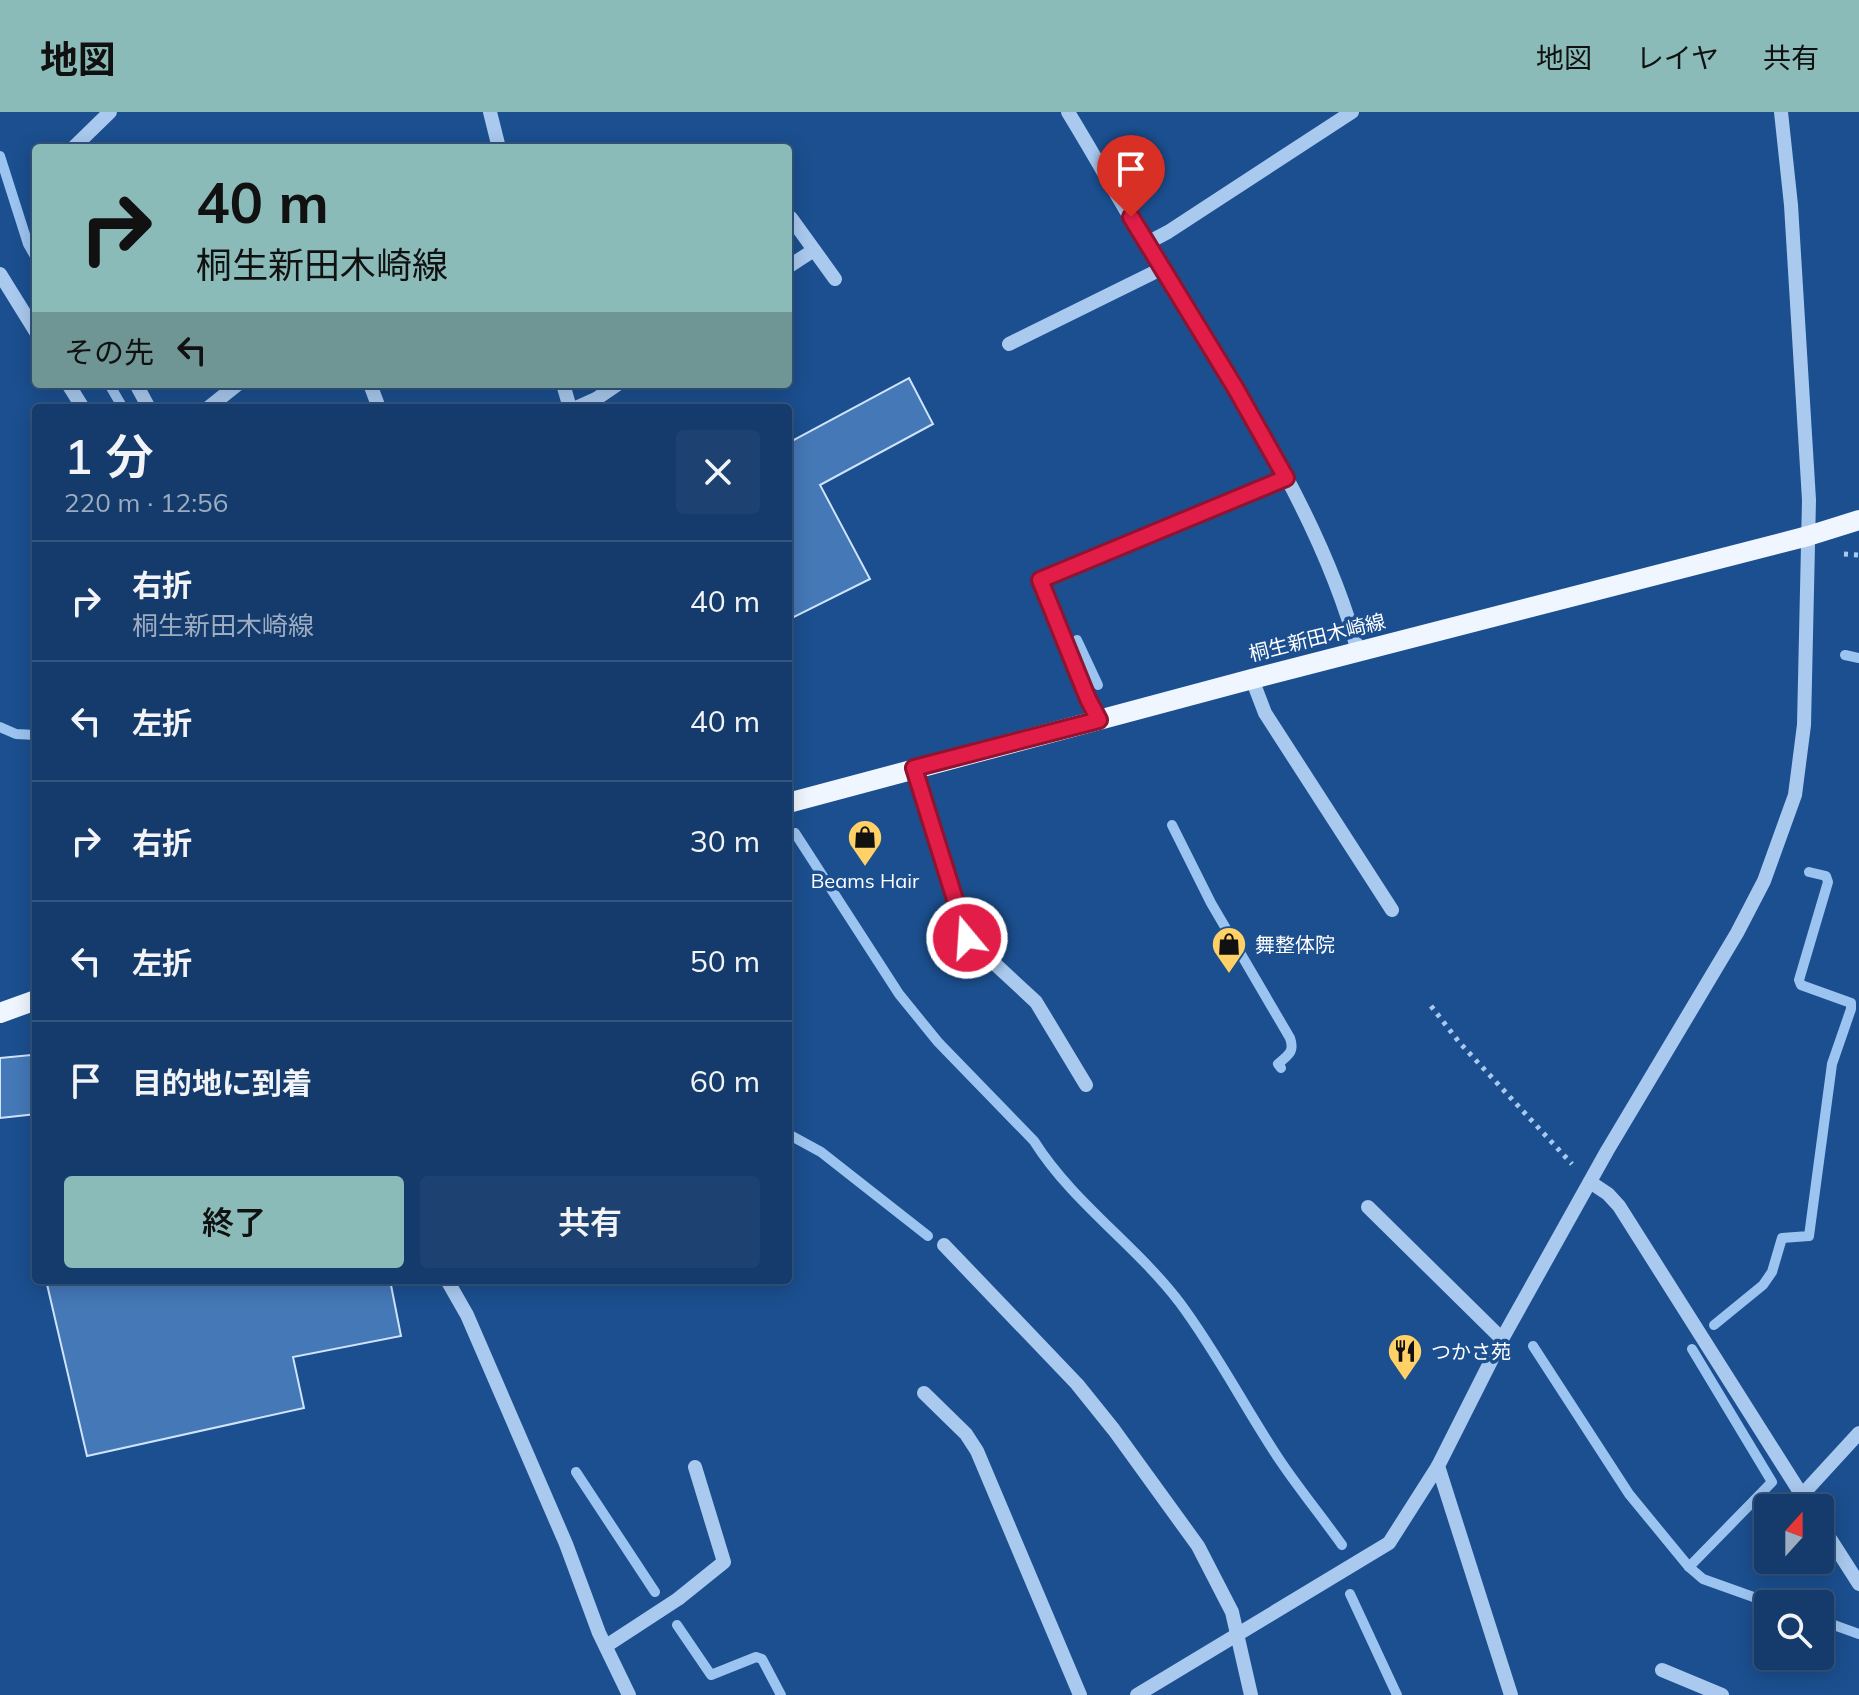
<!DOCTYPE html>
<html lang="ja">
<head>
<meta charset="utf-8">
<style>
  body { margin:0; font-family:Mulish,"Noto Sans JP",sans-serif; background:#1d4271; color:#f1f3f6; height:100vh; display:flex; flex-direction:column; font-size:30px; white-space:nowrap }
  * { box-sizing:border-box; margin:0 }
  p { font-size:26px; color:#9dadc1 }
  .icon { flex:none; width:44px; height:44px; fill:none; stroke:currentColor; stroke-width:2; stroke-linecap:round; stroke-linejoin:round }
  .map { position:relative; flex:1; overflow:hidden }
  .side { position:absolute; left:32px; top:292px; width:760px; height:880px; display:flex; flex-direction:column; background:#143b6b; border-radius:8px; box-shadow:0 4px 20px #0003,0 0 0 2px #33557e }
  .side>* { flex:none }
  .guide { position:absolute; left:32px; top:32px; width:760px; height:244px; border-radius:8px; box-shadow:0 4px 20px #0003,0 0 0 2px #33557e; background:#8bbbb9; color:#111; overflow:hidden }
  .needle { width:52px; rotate:21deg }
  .buttons { position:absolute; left:1754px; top:1382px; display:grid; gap:16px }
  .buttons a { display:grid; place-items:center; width:80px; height:80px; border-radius:8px; background:#143b6b; box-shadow:0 4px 20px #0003,0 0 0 2px #33557e; font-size:40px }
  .pin { position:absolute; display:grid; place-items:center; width:68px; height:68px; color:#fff; margin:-82px -34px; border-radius:50% 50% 50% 0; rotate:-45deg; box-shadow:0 0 8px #0007 }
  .pin .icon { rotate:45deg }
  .me { position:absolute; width:88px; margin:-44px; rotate:342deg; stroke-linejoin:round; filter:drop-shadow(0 0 6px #0008) }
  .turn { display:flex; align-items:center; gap:28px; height:168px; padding:0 32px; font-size:36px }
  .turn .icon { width:104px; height:104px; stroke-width:2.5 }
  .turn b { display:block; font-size:56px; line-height:68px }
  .then { display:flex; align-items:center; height:76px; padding:0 32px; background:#0003; gap:16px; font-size:30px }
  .round { display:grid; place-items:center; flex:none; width:84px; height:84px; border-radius:8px; background:#1d4271 }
  .summary { display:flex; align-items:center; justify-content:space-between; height:136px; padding:0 32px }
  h1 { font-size:48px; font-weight:600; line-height:60px }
  .action { display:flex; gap:16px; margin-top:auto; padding:16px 32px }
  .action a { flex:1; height:92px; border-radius:8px; background:#8bbbb9; color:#111; font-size:32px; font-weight:600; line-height:92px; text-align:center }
  .action a+a { background:#1d4271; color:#f1f3f6 }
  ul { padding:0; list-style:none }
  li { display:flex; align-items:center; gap:24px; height:120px; padding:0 32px; border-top:2px solid #33557e }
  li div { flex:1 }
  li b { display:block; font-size:30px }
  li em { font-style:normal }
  header { display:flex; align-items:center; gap:48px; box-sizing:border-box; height:112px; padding:0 40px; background:#8bbbb9; color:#111 }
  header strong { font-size:38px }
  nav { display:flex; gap:44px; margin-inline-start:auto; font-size:28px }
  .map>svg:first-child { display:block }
</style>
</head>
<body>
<header>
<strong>地図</strong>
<nav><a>地図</a><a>レイヤ</a><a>共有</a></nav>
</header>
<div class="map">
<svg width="1859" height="1583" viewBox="0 0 1859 1583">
  <rect width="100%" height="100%" fill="#1b4f8f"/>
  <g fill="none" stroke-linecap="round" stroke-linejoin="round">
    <g stroke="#9cc4f0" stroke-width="10">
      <polyline points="0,44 28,132 36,146"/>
      <polyline points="109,272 123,296"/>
      <polyline points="1077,528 1098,573"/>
      <polyline points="1845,543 1859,546"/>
      <polyline points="0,615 16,622 36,623"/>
      <path d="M1172,713L1211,791L1290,926C1295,940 1288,943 1278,952L1281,956"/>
      <path d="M795,721L899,882L938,930L1034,1029C1073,1091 1136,1133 1180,1191C1218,1242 1246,1298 1281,1350C1300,1378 1322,1405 1342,1433"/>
      <polyline points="788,1022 821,1040 928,1124"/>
      <polyline points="1714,1213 1763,1173 1772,1160 1782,1126 1809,1124 1832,952 1851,897 1851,891 1801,873 1799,868 1828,770 1826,764 1809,760"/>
      <polyline points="1533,1234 1629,1382 1689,1455 1703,1467 1773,1492"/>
      <polyline points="576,1360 655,1480"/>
      <polyline points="1689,1455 1772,1370 1692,1237"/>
      <polyline points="1350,1482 1397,1583"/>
      <polyline points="1820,1508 1859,1522"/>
      <polyline points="677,1513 711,1563 756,1545 762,1547 781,1583"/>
    </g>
  </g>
  <g fill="#4478b7" stroke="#cfe3fa" stroke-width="2">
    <polygon points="909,266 933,312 820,373 870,467 788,508 788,331"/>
    <polygon points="31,943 36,1002 0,1006 0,946"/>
    <polygon points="46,1168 390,1168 401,1224 293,1245 304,1296 87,1344"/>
  </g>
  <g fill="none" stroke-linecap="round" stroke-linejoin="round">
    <g stroke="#a9c9ee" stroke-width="5" stroke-dasharray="4 6" stroke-linecap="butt">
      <polyline points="1844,442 1859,443"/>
      <polyline points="1431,894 1459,930 1572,1052"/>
    </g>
    <g stroke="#a9c9ee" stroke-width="14">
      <polyline points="490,0 499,36"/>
      <path d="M1068,0C1101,54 1131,109 1164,162C1237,278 1323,407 1358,540"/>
      <polyline points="73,36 110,0"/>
      <polyline points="791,106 835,167"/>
      <polyline points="1147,131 1168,120 1352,0"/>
      <polyline points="788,155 814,138"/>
      <polyline points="0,162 36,220"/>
      <polyline points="1009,232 1161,157"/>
      <polyline points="68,272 83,296"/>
      <polyline points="136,272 149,296"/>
      <polyline points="370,272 379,296"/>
      <polyline points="563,272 570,296"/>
      <polyline points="208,296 238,272"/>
      <polyline points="576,296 596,287 618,272"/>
      <polyline points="1252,567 1265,601 1392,798"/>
      <polyline points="1099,608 1088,587 1040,468 1286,366"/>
      <polyline points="914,656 967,826 1036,890 1086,973"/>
      <polyline points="1590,1070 1608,1082 1619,1094 1810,1396"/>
      <polyline points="1368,1095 1502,1227"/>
      <polyline points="944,1133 1077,1272 1114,1318 1198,1434 1232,1500 1251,1583"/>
      <polyline points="447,1168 467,1203 566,1432 599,1521 629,1583"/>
      <polyline points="924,1281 966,1322 977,1339 1080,1583"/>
      <polyline points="1802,1383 1859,1321"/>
      <polyline points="1820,1411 1859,1472"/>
      <polyline points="606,1534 678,1487 724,1450 695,1355"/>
      <polyline points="1662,1558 1722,1583"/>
      <polyline points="1137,1583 1389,1431 1438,1354"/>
      <polyline points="1511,1583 1438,1354 1502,1227 1607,1039 1737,821 1764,769 1795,683 1804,613 1809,388 1791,93 1781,0"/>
    </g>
    <g stroke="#f0f6ff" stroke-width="20">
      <polyline points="788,691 1252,567 1808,424 1859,408"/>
      <polyline points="0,901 36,888"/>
    </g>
  </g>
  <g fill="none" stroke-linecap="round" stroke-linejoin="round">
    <g stroke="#92132f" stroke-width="20">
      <polyline id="route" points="967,826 914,656 1099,608 1088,587 1040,468 1286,366 1236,277 1131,105"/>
    </g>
    <use href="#route" stroke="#e11d48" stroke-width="14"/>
  </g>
  <defs>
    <g id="shop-pin" transform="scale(1.8)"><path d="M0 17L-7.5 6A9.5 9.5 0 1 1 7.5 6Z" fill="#ffd166" stroke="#1b4f8f"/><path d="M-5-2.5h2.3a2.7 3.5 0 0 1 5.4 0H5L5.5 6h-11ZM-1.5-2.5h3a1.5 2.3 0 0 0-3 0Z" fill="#111"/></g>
    <g id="restaurant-pin" transform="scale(1.8)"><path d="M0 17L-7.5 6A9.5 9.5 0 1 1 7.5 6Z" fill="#ffd166" stroke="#1b4f8f"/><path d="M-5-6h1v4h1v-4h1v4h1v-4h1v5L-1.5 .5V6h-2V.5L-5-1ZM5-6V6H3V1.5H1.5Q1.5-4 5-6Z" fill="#111"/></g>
  </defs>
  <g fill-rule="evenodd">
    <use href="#shop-pin" x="865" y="725"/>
    <use href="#shop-pin" x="1229" y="832"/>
    <use href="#restaurant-pin" x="1405" y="1239"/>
  </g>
  <g text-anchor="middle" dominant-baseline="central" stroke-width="7" stroke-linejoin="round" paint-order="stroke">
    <g font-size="20" fill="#fff" stroke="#1b4f8f">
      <text transform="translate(1317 525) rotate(-14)">桐生新田木崎線</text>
    </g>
    <g font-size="20" fill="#fff" stroke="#1b4f8f" text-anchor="start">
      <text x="865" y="768" text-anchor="middle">Beams Hair</text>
      <text x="1255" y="832">舞整体院</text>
      <text x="1431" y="1239">つかさ苑</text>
    </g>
  </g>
</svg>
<div class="buttons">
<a><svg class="needle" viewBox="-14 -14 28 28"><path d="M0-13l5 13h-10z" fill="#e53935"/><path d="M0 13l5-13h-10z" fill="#9dadc1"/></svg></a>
<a><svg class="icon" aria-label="search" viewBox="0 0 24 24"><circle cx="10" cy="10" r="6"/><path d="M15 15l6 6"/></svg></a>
</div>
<div class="pin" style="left:1131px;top:105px;background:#d93025"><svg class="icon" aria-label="arrive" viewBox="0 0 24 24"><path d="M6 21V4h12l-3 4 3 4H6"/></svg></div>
<svg class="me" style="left:967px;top:826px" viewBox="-20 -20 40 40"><circle r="17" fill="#e11d48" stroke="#fff" stroke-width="3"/><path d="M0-11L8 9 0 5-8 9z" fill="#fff"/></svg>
<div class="guide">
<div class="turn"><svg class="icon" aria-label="right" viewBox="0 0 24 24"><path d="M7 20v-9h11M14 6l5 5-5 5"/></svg><div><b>40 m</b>桐生新田木崎線</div></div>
<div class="then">その先<svg class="icon" aria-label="left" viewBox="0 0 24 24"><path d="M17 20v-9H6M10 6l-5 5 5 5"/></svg></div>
</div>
<section class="side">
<div class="summary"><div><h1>1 分</h1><p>220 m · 12:56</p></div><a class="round"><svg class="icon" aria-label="close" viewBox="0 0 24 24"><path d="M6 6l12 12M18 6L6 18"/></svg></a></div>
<ul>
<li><svg class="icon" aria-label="right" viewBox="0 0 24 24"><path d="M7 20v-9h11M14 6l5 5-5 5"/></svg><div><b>右折</b><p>桐生新田木崎線</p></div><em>40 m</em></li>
<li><svg class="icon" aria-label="left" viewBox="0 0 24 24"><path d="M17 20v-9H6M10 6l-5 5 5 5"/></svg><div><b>左折</b></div><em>40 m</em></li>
<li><svg class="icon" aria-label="right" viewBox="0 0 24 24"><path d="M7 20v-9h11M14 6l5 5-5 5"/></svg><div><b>右折</b></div><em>30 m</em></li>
<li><svg class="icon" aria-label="left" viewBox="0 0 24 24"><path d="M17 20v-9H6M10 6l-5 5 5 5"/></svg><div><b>左折</b></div><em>50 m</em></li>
<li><svg class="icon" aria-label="arrive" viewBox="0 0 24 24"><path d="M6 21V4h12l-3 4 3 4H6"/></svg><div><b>目的地に到着</b></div><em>60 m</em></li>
</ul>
<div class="action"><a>終了</a><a>共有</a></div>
</section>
</div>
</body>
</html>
